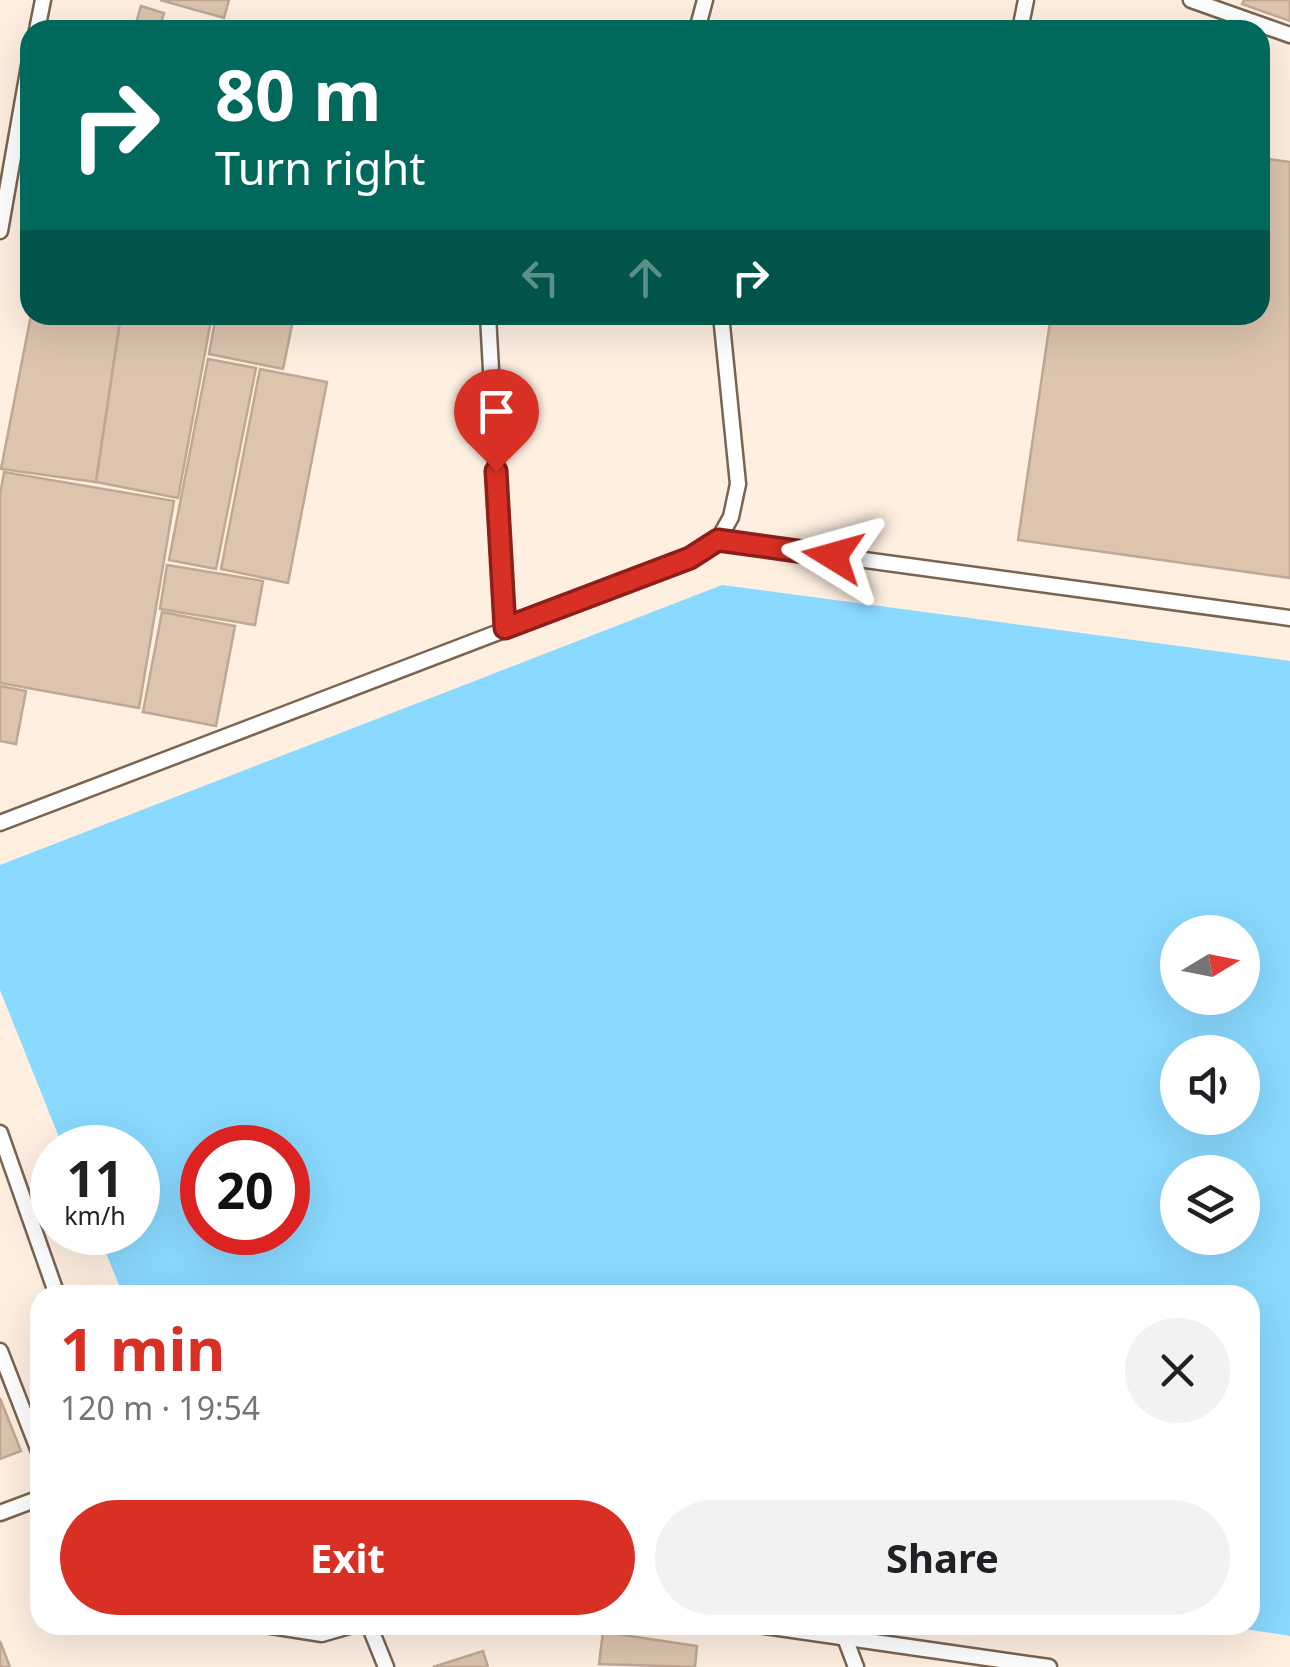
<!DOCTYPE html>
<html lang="en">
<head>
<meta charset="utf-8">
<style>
  body { margin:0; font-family:"Noto Sans",sans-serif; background:#f2f2f2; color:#202124; height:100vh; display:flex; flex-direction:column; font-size:38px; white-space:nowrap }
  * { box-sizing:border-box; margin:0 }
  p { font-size:32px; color:#757577 }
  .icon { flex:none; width:55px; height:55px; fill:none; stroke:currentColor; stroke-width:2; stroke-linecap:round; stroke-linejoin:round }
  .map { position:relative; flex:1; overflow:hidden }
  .side { position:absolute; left:30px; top:1285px; width:1230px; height:350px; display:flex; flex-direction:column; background:#fff; border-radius:30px; box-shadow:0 10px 40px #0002 }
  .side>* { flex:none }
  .top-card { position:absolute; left:20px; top:20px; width:1250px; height:305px; border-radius:30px; box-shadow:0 10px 40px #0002; background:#00695c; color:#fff; overflow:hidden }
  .needle { width:65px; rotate:80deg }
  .tools { position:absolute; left:1160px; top:915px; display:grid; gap:20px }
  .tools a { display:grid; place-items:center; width:100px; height:100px; border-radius:50%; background:#fff; box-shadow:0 10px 40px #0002; font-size:50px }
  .speed { position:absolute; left:30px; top:1125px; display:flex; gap:20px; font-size:50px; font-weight:700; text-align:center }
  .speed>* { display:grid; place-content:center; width:130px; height:130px; border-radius:50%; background:#fff; box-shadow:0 10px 40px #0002; line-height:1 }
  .speed small { font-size:25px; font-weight:400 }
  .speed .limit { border:15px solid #d22; background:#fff; color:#111 }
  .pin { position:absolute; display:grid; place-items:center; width:85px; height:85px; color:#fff; margin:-102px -42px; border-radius:50% 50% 50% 0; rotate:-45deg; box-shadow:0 0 10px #0007 }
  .pin .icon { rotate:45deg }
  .me { position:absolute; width:110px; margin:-55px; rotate:278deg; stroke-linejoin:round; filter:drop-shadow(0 0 8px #0008) }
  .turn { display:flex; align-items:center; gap:35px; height:210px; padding:0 30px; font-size:45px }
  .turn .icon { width:130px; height:130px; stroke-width:2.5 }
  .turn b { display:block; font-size:70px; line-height:85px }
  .lanes { display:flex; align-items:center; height:95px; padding:0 30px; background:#0003; justify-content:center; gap:50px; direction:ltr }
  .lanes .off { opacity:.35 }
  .round { display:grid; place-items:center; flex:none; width:105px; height:105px; border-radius:52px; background:#f2f2f2 }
  .overview { display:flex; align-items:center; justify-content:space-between; height:170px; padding:0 30px }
  h1 { font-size:60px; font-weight:700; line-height:75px; color:#d93025 }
  .button { display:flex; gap:20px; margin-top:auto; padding:20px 30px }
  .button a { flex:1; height:115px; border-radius:60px; background:#d93025; color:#fff; font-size:40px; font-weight:700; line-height:115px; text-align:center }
  .button a+a { background:#f2f2f2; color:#202124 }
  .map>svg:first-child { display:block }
</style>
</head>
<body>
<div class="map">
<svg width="1290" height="1667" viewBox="0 0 1290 1667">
  <rect width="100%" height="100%" fill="#feefe1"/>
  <path fill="#8ad9ff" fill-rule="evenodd" d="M722,585L1290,661V1636L1220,1625H1250V1295H123L98,1233L138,1232V1148L63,1147L0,990V865ZM1178,932H1242V998H1178ZM1178,1052H1242V1118H1178ZM202,1148H288V1232H202ZM1178,1172H1242V1238H1178Z"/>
  <g fill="#dcc4ae" stroke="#bfa793" stroke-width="2.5">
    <polygon points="160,0 229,0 224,18"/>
    <polygon points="1244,0 1290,0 1290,21 1242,4"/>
    <polygon points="141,6 164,13 159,30 134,30"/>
    <polygon points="1260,158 1290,162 1290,578 1018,540 1051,315 1260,315"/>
    <polygon points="31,315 121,315 96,482 1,469"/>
    <polygon points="121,315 212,315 178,498 96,482"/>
    <polygon points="216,315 294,315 283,369 209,354"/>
    <polygon points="208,359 256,368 216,569 169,560"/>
    <polygon points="260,369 327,382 288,583 221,569"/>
    <polygon points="4,472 174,501 139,708 0,683 0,495"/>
    <polygon points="167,565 263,581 255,625 160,609"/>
    <polygon points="162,612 235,626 216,726 143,712"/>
    <polygon points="0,686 26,691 16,744 0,741"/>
    <polygon points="0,1398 21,1451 0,1459"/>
    <polygon points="603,1632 697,1646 695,1667 599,1664"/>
    <polygon points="0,1641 10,1667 0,1667"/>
    <polygon points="483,1651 488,1667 433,1667"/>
  </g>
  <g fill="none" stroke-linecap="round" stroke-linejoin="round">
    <g stroke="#796450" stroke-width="19">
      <g id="lane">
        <polyline points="1191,0 1290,35"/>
        <polyline points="37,30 43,0"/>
        <polyline points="697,30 705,0"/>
        <polyline points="1020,30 1026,0"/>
        <polyline points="0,231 30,60"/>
        <polyline points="488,315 505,627"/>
        <polyline points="718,540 1290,618"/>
        <polyline points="0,823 690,559 718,540 731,517 738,484 721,315"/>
        <polyline points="0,1133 57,1295"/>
        <polyline points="0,1351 40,1454"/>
        <polyline points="0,1513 40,1498"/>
        <polyline points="265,1625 322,1634 353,1625"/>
        <polyline points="369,1625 386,1667"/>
        <polyline points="757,1625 1049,1667"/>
        <polyline points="845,1638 856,1667"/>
      </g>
    </g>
    <use href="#lane" stroke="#fff" stroke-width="14"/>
  </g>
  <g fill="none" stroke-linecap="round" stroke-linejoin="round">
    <g stroke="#8d1f18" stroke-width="25">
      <polyline id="route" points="496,471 505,628 690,558 718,540 833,556"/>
    </g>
    <use href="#route" stroke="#d93025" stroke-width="18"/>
  </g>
</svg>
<div class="tools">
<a><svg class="needle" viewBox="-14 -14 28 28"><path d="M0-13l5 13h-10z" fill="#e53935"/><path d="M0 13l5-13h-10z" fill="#757577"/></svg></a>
<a><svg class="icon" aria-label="sound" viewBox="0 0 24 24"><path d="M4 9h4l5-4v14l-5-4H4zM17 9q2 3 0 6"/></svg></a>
<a><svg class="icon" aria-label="layers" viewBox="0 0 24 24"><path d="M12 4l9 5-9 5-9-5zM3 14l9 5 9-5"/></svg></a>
</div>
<div class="speed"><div>11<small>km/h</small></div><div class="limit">20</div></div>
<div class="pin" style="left:496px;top:471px;background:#d93025"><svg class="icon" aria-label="arrive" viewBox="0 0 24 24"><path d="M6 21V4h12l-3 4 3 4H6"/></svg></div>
<svg class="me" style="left:833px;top:556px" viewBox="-20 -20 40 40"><path d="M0-17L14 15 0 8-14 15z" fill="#d93025" stroke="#fff" stroke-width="4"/></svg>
<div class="top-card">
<div class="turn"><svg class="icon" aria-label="right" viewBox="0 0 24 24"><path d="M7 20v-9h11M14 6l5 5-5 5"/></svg><div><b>80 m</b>Turn right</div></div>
<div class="lanes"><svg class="icon off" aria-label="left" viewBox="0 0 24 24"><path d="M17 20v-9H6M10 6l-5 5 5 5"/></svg><svg class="icon off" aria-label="ahead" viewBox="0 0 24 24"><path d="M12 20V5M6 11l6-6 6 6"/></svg><svg class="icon" aria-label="right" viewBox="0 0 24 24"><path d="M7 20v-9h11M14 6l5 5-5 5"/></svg></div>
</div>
<section class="side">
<div class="overview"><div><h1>1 min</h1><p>120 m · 19:54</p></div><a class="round"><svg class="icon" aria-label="close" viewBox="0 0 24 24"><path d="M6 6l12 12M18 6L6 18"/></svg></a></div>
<div class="button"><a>Exit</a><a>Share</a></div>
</section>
</div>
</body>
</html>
